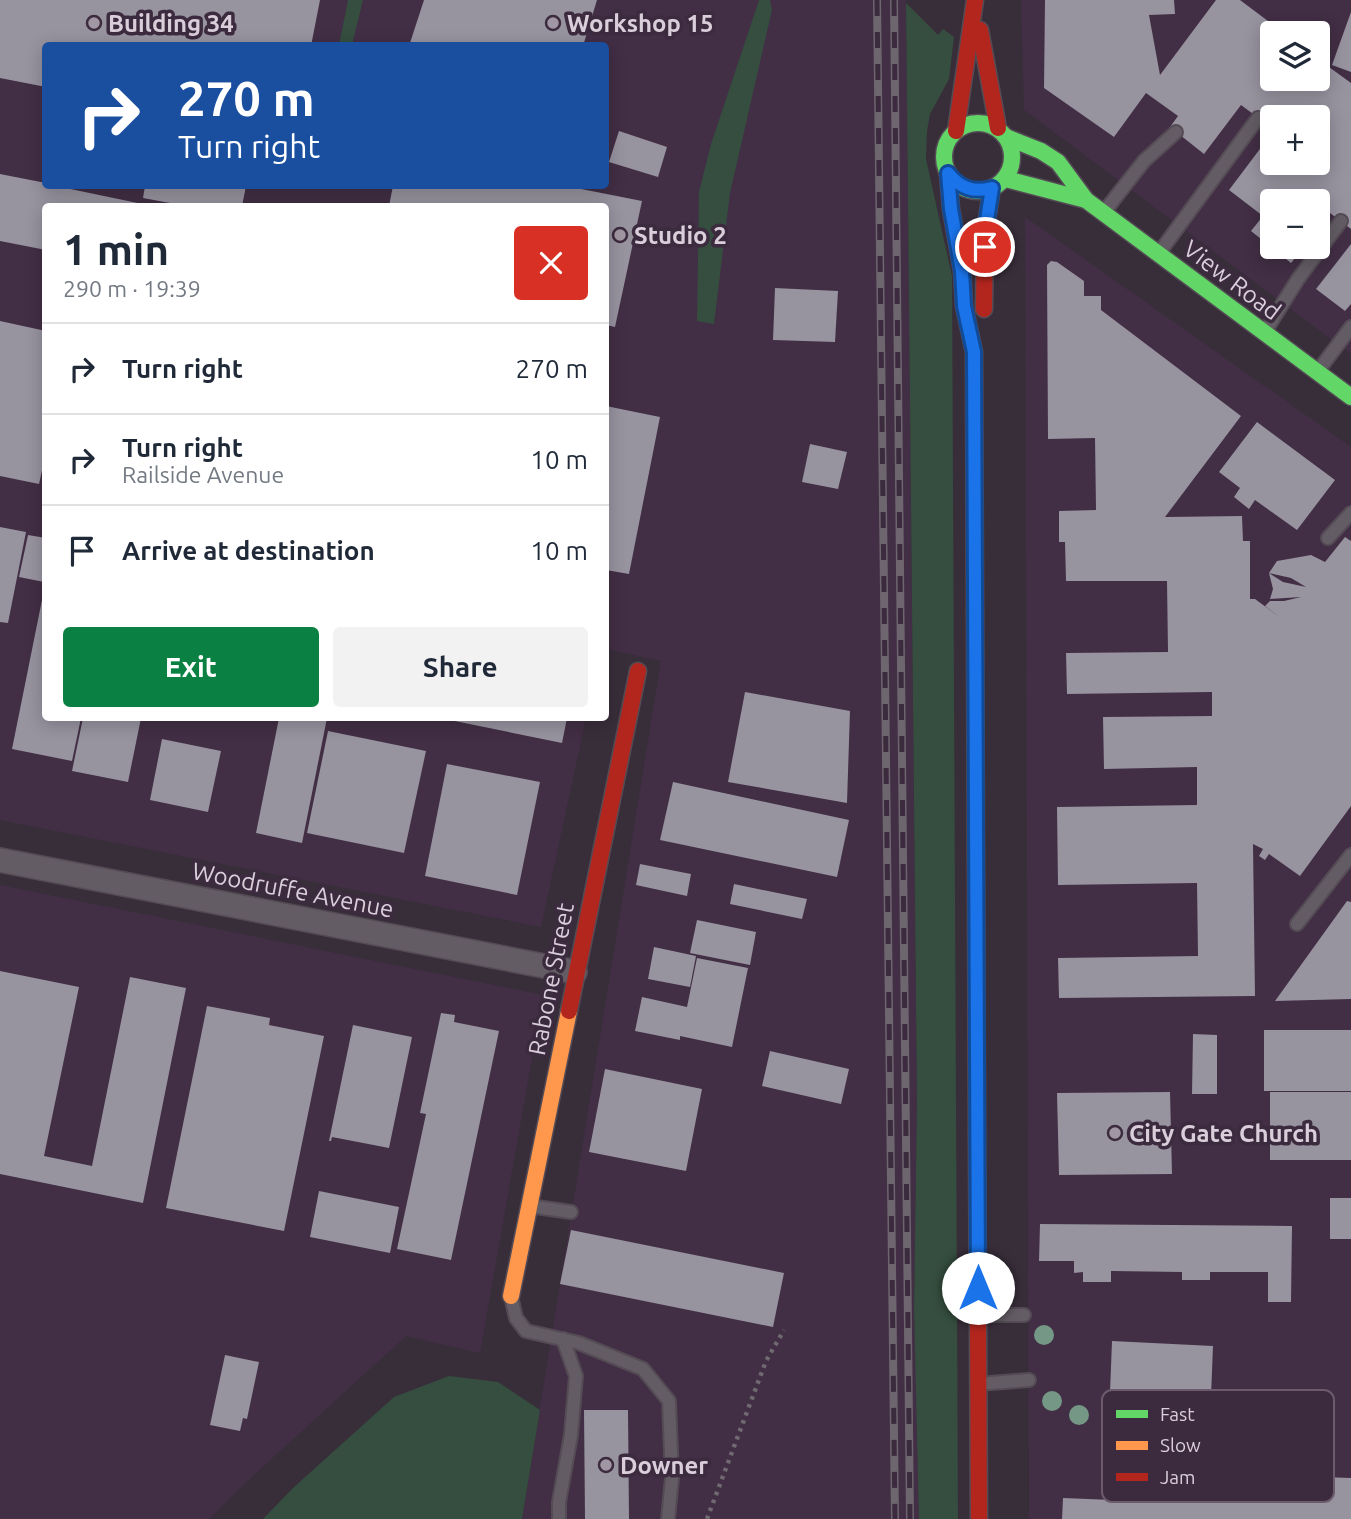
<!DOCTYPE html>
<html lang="en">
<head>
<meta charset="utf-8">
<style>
  body { margin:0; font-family:Ubuntu,sans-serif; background:#f2f2f3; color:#1f2937; height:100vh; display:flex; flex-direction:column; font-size:26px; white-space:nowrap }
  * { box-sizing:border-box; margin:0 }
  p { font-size:23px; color:#747a83 }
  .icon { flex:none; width:38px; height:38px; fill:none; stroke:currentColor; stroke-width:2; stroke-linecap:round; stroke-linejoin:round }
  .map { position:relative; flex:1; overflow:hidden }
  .details { position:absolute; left:42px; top:203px; width:567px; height:518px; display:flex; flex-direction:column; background:#fff; border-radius:7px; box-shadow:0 4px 18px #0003 }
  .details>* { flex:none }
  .guide { position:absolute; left:42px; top:42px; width:567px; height:147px; border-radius:7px; box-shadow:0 4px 18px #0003; background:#1a4fa0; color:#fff; overflow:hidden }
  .fabs { position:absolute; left:1260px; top:21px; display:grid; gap:14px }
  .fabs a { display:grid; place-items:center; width:70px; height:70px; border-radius:7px; background:#fff; box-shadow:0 4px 18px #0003; font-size:35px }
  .pin { position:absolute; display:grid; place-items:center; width:60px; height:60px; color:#fff; margin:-30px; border:4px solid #fff; border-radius:50%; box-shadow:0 2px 7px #0007 }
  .me { position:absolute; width:77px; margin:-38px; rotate:0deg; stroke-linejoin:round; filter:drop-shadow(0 0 5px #0008) }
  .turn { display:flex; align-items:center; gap:24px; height:147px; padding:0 21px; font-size:32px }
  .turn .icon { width:91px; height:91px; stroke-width:2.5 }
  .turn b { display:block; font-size:49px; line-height:60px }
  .round { display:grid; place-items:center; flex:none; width:74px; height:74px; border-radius:7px; background:#f2f2f3 }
  .overview { display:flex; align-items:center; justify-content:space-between; height:119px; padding:0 21px }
  h1 { font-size:42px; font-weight:600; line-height:52px }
  .button { display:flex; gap:14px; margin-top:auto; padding:14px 21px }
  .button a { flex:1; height:80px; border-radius:7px; background:#0b8043; color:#fff; font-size:28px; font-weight:600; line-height:80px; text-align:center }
  .button a+a { background:#f2f2f3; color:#1f2937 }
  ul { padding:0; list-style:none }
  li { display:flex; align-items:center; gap:21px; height:91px; padding:0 21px; border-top:2px solid #e0e1e3 }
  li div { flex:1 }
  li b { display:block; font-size:26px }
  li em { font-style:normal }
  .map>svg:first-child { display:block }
</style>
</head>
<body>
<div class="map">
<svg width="1351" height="1519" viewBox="0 0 1351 1519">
  <rect width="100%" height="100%" fill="#382e3a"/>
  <g fill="#422e45" fill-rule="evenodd">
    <path d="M0,0H906L917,1102L914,1309L921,1519H522L661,661L606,649V206H46V718H586L541,927L0,820ZM46,46H606V186H46Z"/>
    <path d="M1021,0H1351V354L1024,110ZM1272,33H1318V79H1272ZM1272,117H1318V163H1272ZM1272,201H1318V247H1272Z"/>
    <polygon points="1025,217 1351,447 1351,1519 1029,1519"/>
    <polygon points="0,885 543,995 480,1353 406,1336 254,1475 209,1519 0,1519"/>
  </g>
  <g fill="#354e3f">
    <polygon points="348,0 363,0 352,45 339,45"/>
    <polygon points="759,0 770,0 772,10 730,193 714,324 697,321 699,192 711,144"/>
    <polygon points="906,3 938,35 943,29 954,37 949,79 930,114 927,131 926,159 952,276 958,1519 919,1519 914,1309 917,1102"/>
    <polygon points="449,1376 498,1382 540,1410 522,1519 263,1519 293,1488 394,1397"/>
  </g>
  <g fill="#97939f">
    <polygon points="0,0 320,0 311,46 46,46 46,87 0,78"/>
    <polygon points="424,0 597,0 583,46 409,46"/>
    <polygon points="1045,0 1174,0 1175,14 1149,15 1160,75 1216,0 1240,0 1284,33 1272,33 1272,79 1318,79 1318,59 1351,83 1351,229 1330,213 1318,229 1318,201 1272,201 1272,247 1304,247 1291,263 1251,231 1263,216 1229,190 1272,133 1272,163 1318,163 1318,117 1272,117 1272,128 1241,105 1204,154 1170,127 1178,116 1146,93 1114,137 1044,88"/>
    <polygon points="1351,12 1351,72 1332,65"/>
    <polygon points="619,131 667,147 658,177 609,162"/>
    <polygon points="0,174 46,183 46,186 56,186 152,206 46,206 46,250 0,241"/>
    <polygon points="145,186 246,186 242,206 186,206 143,198"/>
    <polygon points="393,186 566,186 642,201 615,327 606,325 606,206 389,206"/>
    <polygon points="1351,244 1351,304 1345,311 1316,289"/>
    <polygon points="1051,261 1057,262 1084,281 1084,296 1101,296 1101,310 1241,416 1165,517 1242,516 1243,541 1250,541 1250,599 1255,599 1282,619 1265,606 1270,601 1284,601 1301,597 1270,599 1273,589 1269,573 1283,582 1306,587 1291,578 1269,573 1277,561 1311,555 1325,562 1345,537 1351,541 1351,806 1300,876 1269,854 1265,860 1259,856 1263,849 1253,844 1255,996 1059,998 1058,958 1198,956 1197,883 1058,885 1057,807 1197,805 1197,767 1104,769 1103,717 1212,716 1212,692 1067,694 1066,653 1168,652 1167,581 1066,581 1065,542 1059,542 1059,511 1096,510 1095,438 1048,439 1047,265"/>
    <polygon points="775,288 838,291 835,342 773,340"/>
    <polygon points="0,321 46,331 46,452 39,484 0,476"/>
    <polygon points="606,406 660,417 629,574 606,570"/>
    <polygon points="1257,422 1335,480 1297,530 1255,500 1249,509 1234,497 1240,488 1219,472"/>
    <polygon points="810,444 847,452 838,489 802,482"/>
    <polygon points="0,527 26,532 8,623 0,622"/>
    <polygon points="28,535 46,538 44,582 19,577"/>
    <polygon points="44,590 46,718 81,718 72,761 12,749"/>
    <polygon points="745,692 850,711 847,803 728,782"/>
    <polygon points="83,718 141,718 128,782 72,771"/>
    <polygon points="279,718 327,718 302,843 256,833"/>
    <polygon points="440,718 567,718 562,743"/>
    <polygon points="328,731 426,751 404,853 307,833"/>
    <polygon points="162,739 221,751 208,812 150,800"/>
    <polygon points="447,764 540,782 517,895 425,876"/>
    <polygon points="673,782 849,820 837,877 660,840"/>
    <polygon points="640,864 691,874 687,896 636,885"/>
    <polygon points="734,884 807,899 802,919 730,904"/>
    <polygon points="1347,901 1351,902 1351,999 1275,1001"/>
    <polygon points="697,920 756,932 750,965 690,953"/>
    <polygon points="654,947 696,956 690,987 648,979"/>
    <polygon points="697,958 748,968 732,1047 680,1036 680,1040 635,1031 642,997 687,1007"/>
    <polygon points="0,971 79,987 44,1156 92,1166 130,977 186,988 143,1203 0,1174"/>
    <polygon points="207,1006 270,1018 269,1025 324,1036 284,1231 166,1208"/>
    <polygon points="441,1013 455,1015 454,1022 499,1031 451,1260 397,1249 426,1114 420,1113"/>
    <polygon points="353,1025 412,1037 389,1148 332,1137 331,1141 329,1141"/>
    <rect x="1264" y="1030" width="87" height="61"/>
    <polygon points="1193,1034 1217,1035 1217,1094 1192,1094"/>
    <polygon points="770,1051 849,1069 841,1104 762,1086"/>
    <polygon points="605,1069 702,1089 686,1171 589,1152"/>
    <polygon points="1170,1092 1172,1174 1059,1175 1057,1093"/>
    <rect x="1270" y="1092" width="81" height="68"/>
    <polygon points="319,1191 399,1207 390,1253 310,1237"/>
    <rect x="1330" y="1198" width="21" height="41"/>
    <polygon points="1040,1224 1292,1226 1291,1302 1268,1302 1268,1272 1210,1272 1210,1280 1182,1280 1182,1272 1111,1271 1111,1282 1083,1282 1083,1272 1074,1273 1074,1261 1039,1261"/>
    <polygon points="571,1230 784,1273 773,1327 560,1284"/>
    <polygon points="1112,1341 1213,1346 1210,1422 1109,1418"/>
    <polygon points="225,1355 259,1362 247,1419 243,1418 240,1431 210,1425"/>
    <polygon points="584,1410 628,1410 629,1519 585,1519"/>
    <polygon points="1114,1470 1351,1478 1351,1519 1062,1519 1063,1498 1113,1500"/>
  </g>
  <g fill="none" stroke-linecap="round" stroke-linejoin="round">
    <g stroke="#544b55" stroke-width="16">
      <g id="lane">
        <polyline points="1104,212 1144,161 1176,132"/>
        <polyline points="1159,253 1258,118"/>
        <polyline points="1266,330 1298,279 1341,221"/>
        <polyline points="1318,371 1351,327"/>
        <polyline points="1328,538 1351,513"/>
        <polyline points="1297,924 1351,855"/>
        <polyline points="529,1206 571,1212"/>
        <polyline points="511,1296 516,1318 526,1331 579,1343 643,1369 669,1401 672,1478 668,1519"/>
        <polyline points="978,1315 1024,1315"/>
        <polyline points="978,1384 1029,1380"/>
        <polyline points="559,1519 559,1502 571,1435 576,1376 563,1339"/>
      </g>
    </g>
    <g stroke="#544b55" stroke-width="26">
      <polyline id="street" points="0,860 575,972"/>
    </g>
    <g stroke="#544b55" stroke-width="19">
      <g id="fast">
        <circle cx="978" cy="157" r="34"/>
        <polyline points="1006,137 1041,151 1058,162 1086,200 1351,397"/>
        <polyline points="1006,179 1086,200"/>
        <polyline points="975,613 977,1134"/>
      </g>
    </g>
    <g stroke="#544b55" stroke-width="19">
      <g id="slow">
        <polyline points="948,173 951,209 962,271 964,306 974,352 975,613"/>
        <polyline points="511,1296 569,1011"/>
      </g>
    </g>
    <g stroke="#544b55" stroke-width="19">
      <g id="jam">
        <polyline points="980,30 998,128"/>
        <polyline points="956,131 975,0"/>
        <polyline points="984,309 985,231 992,188"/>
        <polyline points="569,1011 638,671"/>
        <polyline points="977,1134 979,1519"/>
      </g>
    </g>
    <polyline stroke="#6f6970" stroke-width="4.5" stroke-dasharray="3.5 5" stroke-linecap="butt" points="707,1519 766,1361 784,1330"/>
    <use href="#lane" stroke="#635c64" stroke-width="12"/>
    <use href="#street" stroke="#635c64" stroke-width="23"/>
    <use href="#fast" stroke="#63d668" stroke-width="16"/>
    <use href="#slow" stroke="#ff974d" stroke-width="16"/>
    <use href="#jam" stroke="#b3261e" stroke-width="16"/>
    <g stroke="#6e666f" stroke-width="8">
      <g id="rail">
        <polyline points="877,0 895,1519"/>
        <polyline points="894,0 910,1519"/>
      </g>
    </g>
    <use href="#rail" stroke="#3c2a3e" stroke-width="5" stroke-dasharray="16" stroke-linecap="butt"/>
  </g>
  <g fill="#759785">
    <circle cx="1044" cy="1335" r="10"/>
    <circle cx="1052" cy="1401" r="10"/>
    <circle cx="1079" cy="1415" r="10"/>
  </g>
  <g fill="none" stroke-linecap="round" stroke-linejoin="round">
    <g stroke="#114b97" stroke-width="18">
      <path id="route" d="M978,1288L974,352L964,306L962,271L951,209L948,173C960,188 973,193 992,188L985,232V247"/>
    </g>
    <use href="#route" stroke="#1a73e8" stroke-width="12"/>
  </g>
  <g fill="#a196a3" stroke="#3c2a3e" stroke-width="2.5">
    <circle cx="94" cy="23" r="7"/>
    <circle cx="553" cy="23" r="7"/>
    <circle cx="620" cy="235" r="7"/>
    <circle cx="1115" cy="1133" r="7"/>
    <circle cx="606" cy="1465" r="7"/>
  </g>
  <g text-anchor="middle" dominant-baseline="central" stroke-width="7" stroke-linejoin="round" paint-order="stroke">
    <g font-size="24" font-weight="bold" fill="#dacedb" stroke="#3c2a3e" text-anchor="start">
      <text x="108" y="23">Building 34</text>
      <text x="567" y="23">Workshop 15</text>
      <text x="634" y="235">Studio 2</text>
      <text x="1129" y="1133">City Gate Church</text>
      <text x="620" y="1465">Downer</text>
    </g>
    <g font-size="24" fill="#dacedb" stroke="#3c2a3e">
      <text transform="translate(1232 280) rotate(37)">View Road</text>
      <text transform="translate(293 890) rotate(11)">Woodruffe Avenue</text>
      <text transform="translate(551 979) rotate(-79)">Rabone Street</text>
    </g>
  </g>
  <rect x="1102" y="1390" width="232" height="112" rx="10" fill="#3c2a3e" stroke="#6b5b6d" stroke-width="2"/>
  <rect x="1116" y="1410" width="32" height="8" fill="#63d668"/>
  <rect x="1116" y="1441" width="32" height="9" fill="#ff974d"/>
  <rect x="1116" y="1473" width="32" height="8" fill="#b3261e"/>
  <g font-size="19" fill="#dacedb">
    <text x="1160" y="1421">Fast</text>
    <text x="1160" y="1452">Slow</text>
    <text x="1160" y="1484">Jam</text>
  </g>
</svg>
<div class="fabs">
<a><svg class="icon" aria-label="layers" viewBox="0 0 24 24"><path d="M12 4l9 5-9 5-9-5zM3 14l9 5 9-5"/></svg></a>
<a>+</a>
<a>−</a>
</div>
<div class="pin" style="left:985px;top:247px;background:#d93025"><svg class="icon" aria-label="arrive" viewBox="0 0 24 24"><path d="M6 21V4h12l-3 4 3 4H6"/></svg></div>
<svg class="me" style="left:978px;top:1288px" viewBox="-20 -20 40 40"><circle r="19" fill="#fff"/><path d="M0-13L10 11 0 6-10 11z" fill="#1a73e8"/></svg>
<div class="guide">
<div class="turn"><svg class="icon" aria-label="right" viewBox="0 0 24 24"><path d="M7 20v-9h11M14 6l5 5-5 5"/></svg><div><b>270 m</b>Turn right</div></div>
</div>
<section class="details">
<div class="overview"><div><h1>1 min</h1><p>290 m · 19:39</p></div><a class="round" style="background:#d93025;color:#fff"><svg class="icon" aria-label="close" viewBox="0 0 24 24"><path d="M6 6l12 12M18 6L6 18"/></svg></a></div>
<ul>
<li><svg class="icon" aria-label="right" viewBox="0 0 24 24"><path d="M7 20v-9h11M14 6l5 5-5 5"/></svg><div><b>Turn right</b></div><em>270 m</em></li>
<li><svg class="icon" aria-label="right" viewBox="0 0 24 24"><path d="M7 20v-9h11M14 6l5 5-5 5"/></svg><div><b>Turn right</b><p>Railside Avenue</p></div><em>10 m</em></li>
<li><svg class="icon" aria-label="arrive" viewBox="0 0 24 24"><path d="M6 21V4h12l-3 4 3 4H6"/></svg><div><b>Arrive at destination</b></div><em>10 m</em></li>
</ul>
<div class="button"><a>Exit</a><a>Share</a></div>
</section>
</div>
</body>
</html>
